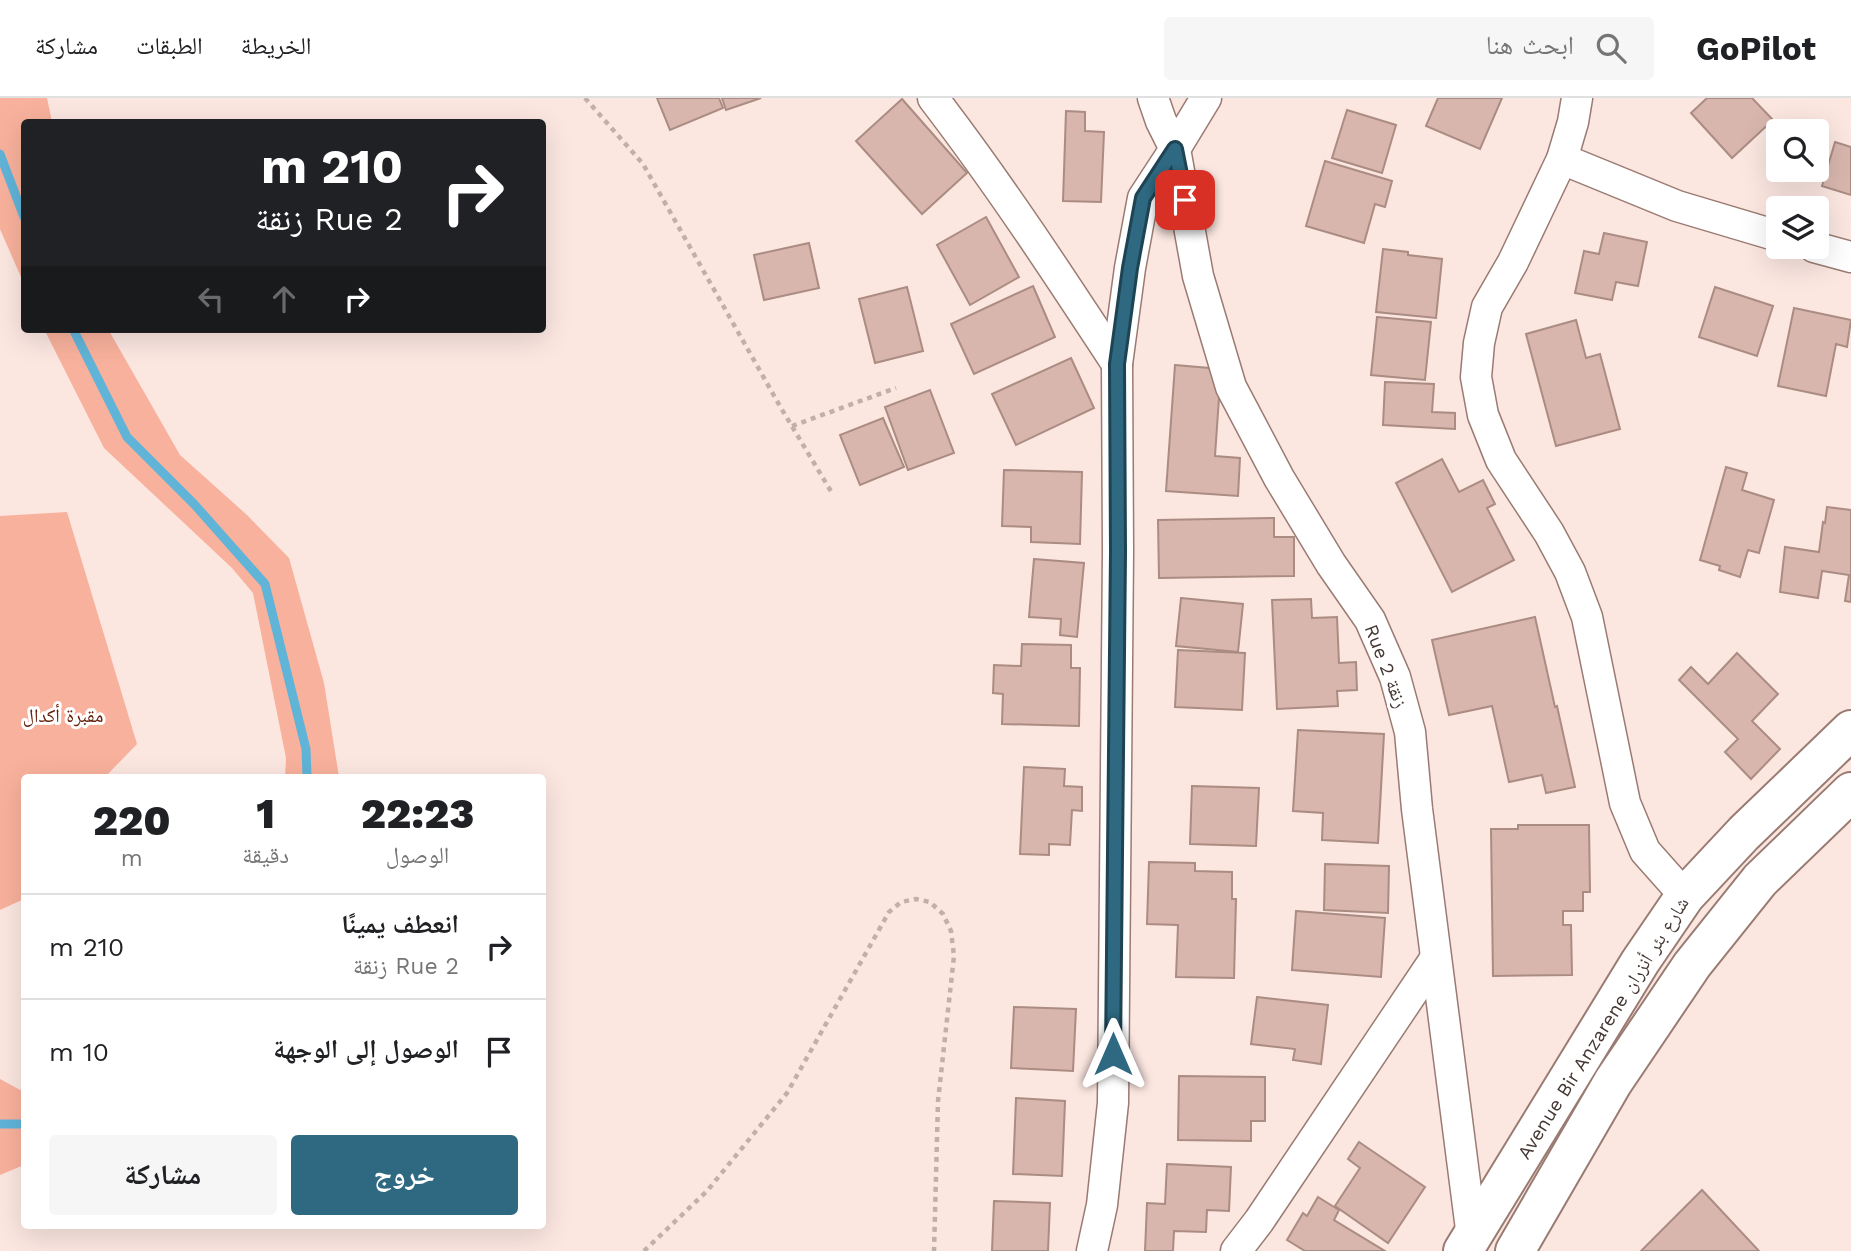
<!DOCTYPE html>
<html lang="ar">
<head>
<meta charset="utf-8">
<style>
  body { margin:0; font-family:"Work Sans","Noto Naskh Arabic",sans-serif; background:#f6f6f6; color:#202124; direction:rtl; height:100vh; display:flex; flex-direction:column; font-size:26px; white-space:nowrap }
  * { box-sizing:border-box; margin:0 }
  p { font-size:23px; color:#757577 }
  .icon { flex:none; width:38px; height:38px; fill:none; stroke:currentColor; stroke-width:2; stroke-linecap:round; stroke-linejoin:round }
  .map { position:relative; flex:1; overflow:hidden; direction:ltr }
  .panel { position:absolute; left:21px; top:676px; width:525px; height:455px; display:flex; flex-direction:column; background:#fff; border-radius:7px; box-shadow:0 7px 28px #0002; direction:rtl }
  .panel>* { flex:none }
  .top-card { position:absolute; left:21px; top:21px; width:525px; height:214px; border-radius:7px; box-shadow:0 7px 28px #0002; direction:rtl; background:#202124; color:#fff; overflow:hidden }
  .tools { position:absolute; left:1766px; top:21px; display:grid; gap:14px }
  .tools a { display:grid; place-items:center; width:63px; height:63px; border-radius:7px; background:#fff; box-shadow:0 7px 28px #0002; font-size:35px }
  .pin { position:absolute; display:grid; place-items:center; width:60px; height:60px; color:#fff; margin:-30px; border-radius:14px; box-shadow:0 4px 10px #0006 }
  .me { position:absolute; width:77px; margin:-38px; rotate:0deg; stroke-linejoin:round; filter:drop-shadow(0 0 5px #0008) }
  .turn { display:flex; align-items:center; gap:24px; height:147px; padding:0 28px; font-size:32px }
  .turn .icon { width:91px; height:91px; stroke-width:2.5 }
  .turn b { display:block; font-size:49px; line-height:60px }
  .lanes { display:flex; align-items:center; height:66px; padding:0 28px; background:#0003; justify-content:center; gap:35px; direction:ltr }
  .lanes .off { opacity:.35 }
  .eta { display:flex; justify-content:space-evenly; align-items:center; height:119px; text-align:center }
  .eta b { font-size:42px; font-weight:800; line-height:49px }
  .primary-button { display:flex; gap:14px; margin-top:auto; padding:14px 28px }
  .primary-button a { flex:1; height:80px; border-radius:7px; background:#2e6981; color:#fff; font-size:28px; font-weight:800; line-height:80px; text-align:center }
  .primary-button a+a { background:#f6f6f6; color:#202124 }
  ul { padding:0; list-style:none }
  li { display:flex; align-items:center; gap:21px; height:105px; padding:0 28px; border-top:2px solid #e0e0e0 }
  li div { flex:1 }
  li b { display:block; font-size:26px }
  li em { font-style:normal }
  header { display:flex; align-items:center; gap:42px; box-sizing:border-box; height:98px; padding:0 35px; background:#fff; border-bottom:2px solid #e0e0e0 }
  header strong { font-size:33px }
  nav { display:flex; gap:38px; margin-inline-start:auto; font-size:24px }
  .search { width:490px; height:63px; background:#f6f6f6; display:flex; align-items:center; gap:18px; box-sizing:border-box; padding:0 24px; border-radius:7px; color:#757577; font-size:26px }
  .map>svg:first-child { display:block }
</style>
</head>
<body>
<header>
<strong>GoPilot</strong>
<div class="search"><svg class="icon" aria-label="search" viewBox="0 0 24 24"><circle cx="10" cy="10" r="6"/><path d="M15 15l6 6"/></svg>ابحث هنا</div>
<nav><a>الخريطة</a><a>الطبقات</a><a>مشاركة</a></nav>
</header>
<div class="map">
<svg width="1851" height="1153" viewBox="0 0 1851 1153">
  <rect width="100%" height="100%" fill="#fbe6e0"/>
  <g fill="#f8b19c">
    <polygon points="0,0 47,0 52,24 24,24 24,186 0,131"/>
    <polygon points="44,231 108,231 180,357 247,417 289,460 324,585 339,679 285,679 286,660 253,495 232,470 104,350"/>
    <polygon points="67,414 137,646 105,679 24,679 24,801 0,812 0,418"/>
    <polygon points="0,981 24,994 24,1067 0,1077"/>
  </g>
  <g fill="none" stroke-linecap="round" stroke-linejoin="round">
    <g stroke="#60b4d8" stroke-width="9">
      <polyline points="0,56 24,119"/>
      <polyline points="73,231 127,339 194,406 265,486 306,651 307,679"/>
      <polyline points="0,1026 24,1026"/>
    </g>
  </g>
  <g fill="#d8b6ad" stroke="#ab8c82" stroke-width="2">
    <polygon points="657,0 719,0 723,10 670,32"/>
    <polygon points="722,0 761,0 726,12"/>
    <polygon points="1438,0 1502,0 1480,51 1426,28"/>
    <polygon points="1707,0 1752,0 1773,22 1732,60 1691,15"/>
    <polygon points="902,1 967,75 922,116 856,43"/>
    <polygon points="1347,12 1396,27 1382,75 1332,60"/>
    <polygon points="1066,13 1085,14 1085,33 1104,34 1101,104 1063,103"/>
    <polygon points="1835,44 1851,49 1851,97 1822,88"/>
    <polygon points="1325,63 1392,83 1385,109 1375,106 1364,145 1306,128"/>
    <polygon points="986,119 1019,179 970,207 937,147"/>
    <polygon points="1604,135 1647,144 1638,188 1616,184 1612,202 1575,195 1584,153 1599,156"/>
    <polygon points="809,145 819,190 764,202 754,157"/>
    <polygon points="1383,151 1408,154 1408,157 1442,161 1436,220 1376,214"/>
    <polygon points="1033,188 1055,239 974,276 951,226"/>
    <polygon points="907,189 923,253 875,265 859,201"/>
    <polygon points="1715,189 1773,208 1757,258 1699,239"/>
    <polygon points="1794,210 1851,222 1847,249 1836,246 1826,298 1778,288"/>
    <polygon points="1377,219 1431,224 1425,282 1371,277"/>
    <polygon points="1576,222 1586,260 1600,256 1620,331 1556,348 1526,236"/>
    <polygon points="1071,260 1094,310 1016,347 992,296"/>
    <polygon points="1175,267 1221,271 1215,358 1240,360 1238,398 1166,393"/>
    <polygon points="1385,284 1434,286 1432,314 1455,315 1455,331 1383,327"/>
    <polygon points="930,292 954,355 908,372 885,309"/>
    <polygon points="883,320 904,369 860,387 840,337"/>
    <polygon points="1442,361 1459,394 1483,382 1495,406 1487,410 1514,462 1452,494 1396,385"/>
    <polygon points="1726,369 1747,375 1742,392 1774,402 1759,455 1748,452 1740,479 1719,472 1720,468 1700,462"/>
    <polygon points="1004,372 1082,374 1080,446 1031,444 1031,429 1002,428"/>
    <polygon points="1827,409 1851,412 1851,504 1845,503 1849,477 1822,473 1818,500 1780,494 1785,449 1819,454 1823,424 1825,425"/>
    <polygon points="1274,420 1274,439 1294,439 1294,478 1159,480 1158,422"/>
    <polygon points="1034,461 1084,465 1077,539 1060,537 1061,521 1029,519"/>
    <polygon points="1181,500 1243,506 1238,554 1176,548"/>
    <polygon points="1311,501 1312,520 1337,519 1339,565 1356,564 1357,592 1337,593 1338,608 1277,611 1272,502"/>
    <polygon points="1535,519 1555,609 1557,608 1575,689 1546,695 1542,677 1509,684 1492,608 1449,617 1432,542"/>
    <polygon points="1022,546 1071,547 1071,570 1080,570 1079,628 1002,626 1003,596 993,595 994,567 1021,568"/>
    <polygon points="1178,552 1245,555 1242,612 1175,609"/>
    <polygon points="1737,555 1778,596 1752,623 1780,651 1751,681 1725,654 1738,641 1679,582 1691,569 1708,586"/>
    <polygon points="1298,632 1384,636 1378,745 1322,742 1323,715 1293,713"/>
    <polygon points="1024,669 1065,671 1064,688 1082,689 1082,713 1072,712 1070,747 1049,746 1049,757 1020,756"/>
    <polygon points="1192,688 1259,690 1256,748 1190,746"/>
    <polygon points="1518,727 1589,727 1590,794 1583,794 1583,813 1563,813 1563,827 1571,827 1572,877 1493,878 1491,731 1518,731"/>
    <polygon points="1149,764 1195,765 1195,773 1232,774 1232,801 1236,801 1234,880 1176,879 1178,827 1147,826"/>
    <polygon points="1325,766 1389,768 1388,815 1324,812"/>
    <polygon points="1296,813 1385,820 1381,879 1292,872"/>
    <polygon points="1257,899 1328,907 1321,966 1293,962 1295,951 1251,946"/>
    <polygon points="1014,909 1076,911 1073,973 1011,970"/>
    <polygon points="1179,978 1265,979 1265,1023 1251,1023 1251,1043 1178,1042"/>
    <polygon points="1016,1000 1065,1003 1062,1078 1013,1076"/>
    <polygon points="1359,1044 1425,1089 1388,1145 1335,1108 1360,1070 1348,1061"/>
    <polygon points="1167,1066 1231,1069 1229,1113 1207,1112 1206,1134 1174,1133 1173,1153 1145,1153 1147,1105 1165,1106"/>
    <polygon points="1702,1092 1759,1153 1641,1153"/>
    <polygon points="1318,1099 1339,1112 1334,1122 1385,1153 1305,1153 1287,1142 1303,1115 1307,1118"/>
    <polygon points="994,1103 1050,1105 1048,1153 992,1153"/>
  </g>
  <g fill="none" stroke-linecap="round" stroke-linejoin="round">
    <g stroke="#9a7b72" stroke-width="33">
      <g id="minor">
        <path d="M933,0C999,86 1058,176 1117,266"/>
        <polyline points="1153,0 1161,23 1175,51 1198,178 1231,289 1279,380 1331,466 1370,522 1395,579 1410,634 1417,711 1472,1139"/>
        <polyline points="1577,0 1573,24 1562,61 1513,164 1487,209 1479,245 1476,279 1483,317 1501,362 1549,435 1570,474 1587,519 1625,705 1645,753 1685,798"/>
        <polyline points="1562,61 1677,108 1778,138"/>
        <polyline points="1814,149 1851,159"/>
        <polyline points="1092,1153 1102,1107 1113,1005 1118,454 1117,266 1130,170 1143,100 1175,51 1206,0"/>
        <polyline points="1236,1153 1259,1123 1435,861"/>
      </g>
    </g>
    <g stroke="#9a7b72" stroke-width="42">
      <g id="primary">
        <polyline points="1463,1153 1640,864 1685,798 1744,735 1851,632"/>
        <polyline points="1515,1153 1613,984 1692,867 1760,782 1851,694"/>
      </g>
    </g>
    <g stroke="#c1afa9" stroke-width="4.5" stroke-dasharray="5 5" stroke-linecap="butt">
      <polyline points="585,0 643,66 781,310 832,395"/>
      <polyline points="792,328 896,290"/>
      <polyline points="644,1153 707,1093 787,995 889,814 901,804 916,801 930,804 943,816 951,833 954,858 938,1003 934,1153"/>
    </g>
    <use href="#minor" stroke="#fff" stroke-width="30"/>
    <use href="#primary" stroke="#fff" stroke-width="38"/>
  </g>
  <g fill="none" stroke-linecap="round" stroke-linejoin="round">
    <g stroke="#1e4454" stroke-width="18">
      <polyline id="route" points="1113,956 1118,454 1117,266 1130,170 1143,100 1175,51 1185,102"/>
    </g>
    <use href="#route" stroke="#2e6981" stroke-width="12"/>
  </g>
  <g text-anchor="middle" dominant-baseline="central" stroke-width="6" stroke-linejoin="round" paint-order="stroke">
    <g font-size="19" fill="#453834" stroke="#fff">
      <text transform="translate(1386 568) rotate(69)">Rue 2 زنقة</text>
      <text transform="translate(1603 930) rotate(-58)">Avenue Bir Anzarene شارع بئر أنزران</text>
    </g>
    <g font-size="19" fill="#65220d" stroke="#fff">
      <text x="63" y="617">مقبرة أكدال</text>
    </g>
  </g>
</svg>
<div class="tools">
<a><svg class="icon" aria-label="search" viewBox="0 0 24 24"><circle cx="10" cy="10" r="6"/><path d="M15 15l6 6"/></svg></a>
<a><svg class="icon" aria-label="layers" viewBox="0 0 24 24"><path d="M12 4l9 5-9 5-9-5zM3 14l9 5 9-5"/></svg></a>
</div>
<div class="pin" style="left:1185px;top:102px;background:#d93025"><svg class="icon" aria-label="arrive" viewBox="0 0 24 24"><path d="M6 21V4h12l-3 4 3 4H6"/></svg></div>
<svg class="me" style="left:1113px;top:956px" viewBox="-20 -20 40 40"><path d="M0-17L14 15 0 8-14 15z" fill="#2e6981" stroke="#fff" stroke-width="4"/></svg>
<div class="top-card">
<div class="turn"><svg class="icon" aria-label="right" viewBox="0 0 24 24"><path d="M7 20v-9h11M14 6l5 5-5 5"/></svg><div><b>210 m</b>Rue 2 زنقة</div></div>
<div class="lanes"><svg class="icon off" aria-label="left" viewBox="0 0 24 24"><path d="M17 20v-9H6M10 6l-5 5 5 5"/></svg><svg class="icon off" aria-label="ahead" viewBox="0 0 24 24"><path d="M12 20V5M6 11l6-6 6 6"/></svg><svg class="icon" aria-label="right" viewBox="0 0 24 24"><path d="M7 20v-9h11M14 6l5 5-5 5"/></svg></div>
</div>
<section class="panel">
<div class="eta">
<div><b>22:23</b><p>الوصول</p></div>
<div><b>1</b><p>دقيقة</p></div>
<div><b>220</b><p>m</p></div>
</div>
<ul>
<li><svg class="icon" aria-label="right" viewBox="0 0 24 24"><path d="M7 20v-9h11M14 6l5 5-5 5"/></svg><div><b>انعطف يمينًا</b><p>Rue 2 زنقة</p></div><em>210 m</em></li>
<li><svg class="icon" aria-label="arrive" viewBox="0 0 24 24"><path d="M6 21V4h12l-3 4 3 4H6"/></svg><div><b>الوصول إلى الوجهة</b></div><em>10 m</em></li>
</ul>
<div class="primary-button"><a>خروج</a><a>مشاركة</a></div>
</section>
</div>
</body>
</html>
